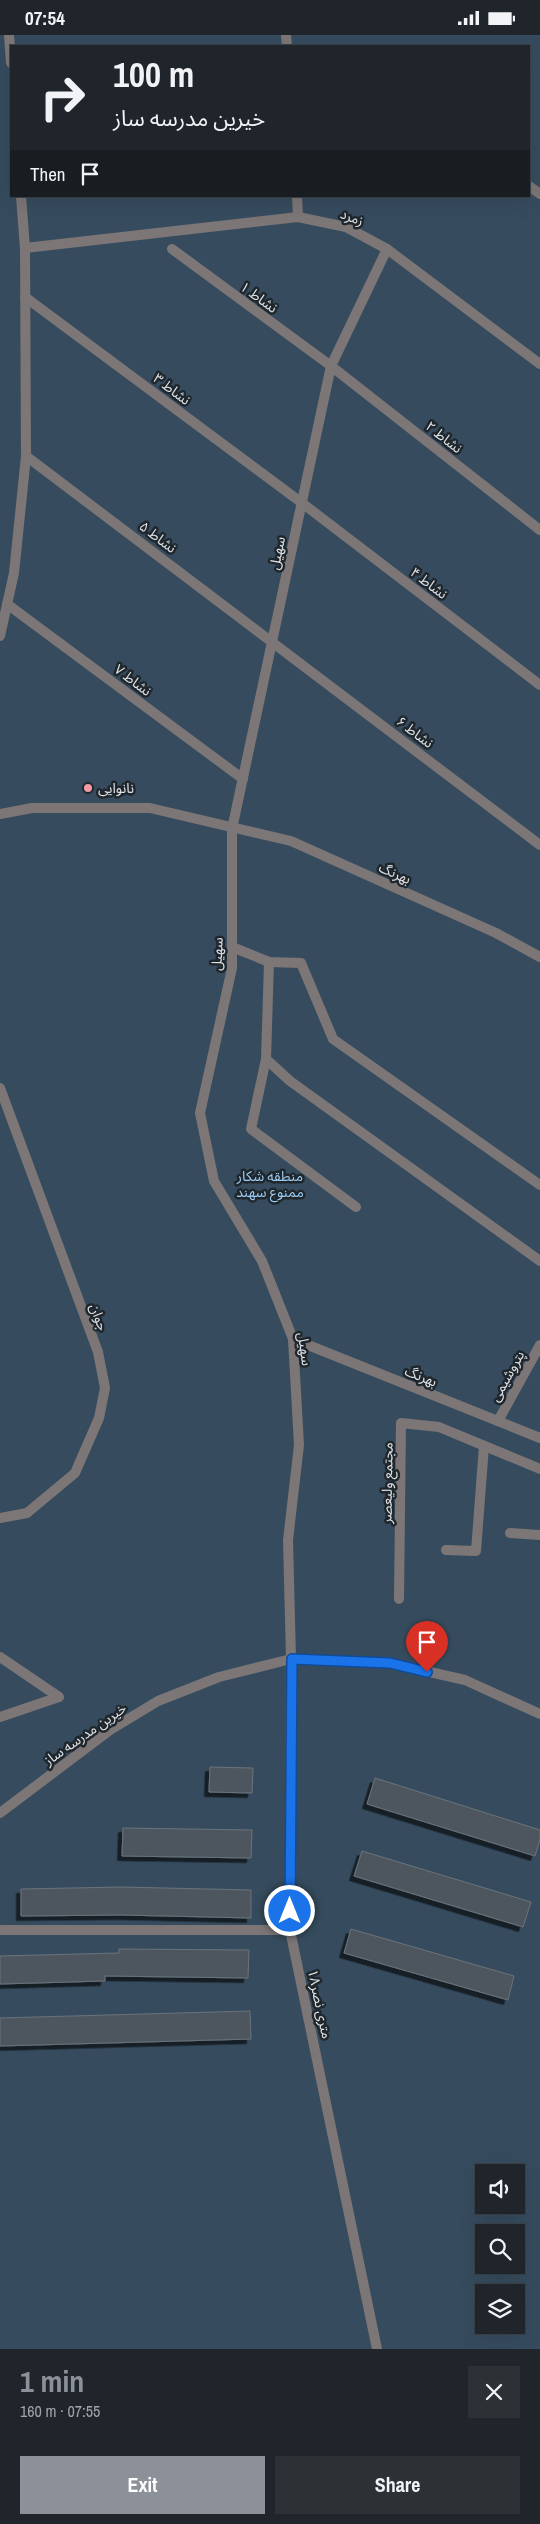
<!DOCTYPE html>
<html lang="en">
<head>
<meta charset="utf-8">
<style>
  body { margin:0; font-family:"Archivo Narrow","Noto Sans Arabic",sans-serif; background:#2c3136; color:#f1f3f6; height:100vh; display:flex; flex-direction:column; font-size:19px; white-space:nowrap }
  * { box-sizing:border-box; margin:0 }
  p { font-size:16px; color:#a1a5a8 }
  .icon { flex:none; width:28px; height:28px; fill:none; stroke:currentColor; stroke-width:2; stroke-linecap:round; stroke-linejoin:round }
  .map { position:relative; height:2314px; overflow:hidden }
  .panel { display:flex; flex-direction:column; background:#1f252a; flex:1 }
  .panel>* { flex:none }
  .guide { position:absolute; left:10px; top:10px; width:520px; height:152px; border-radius:0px; box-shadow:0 5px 20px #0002,0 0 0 1px #3c4247; background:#1f252a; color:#f1f3f6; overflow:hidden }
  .tools { position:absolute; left:475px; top:2129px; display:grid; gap:10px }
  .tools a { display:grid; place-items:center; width:50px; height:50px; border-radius:0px; background:#1f252a; box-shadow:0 5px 20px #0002,0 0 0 1px #3c4247; font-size:25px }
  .pin { position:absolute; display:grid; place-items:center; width:42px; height:42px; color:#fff; margin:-51px -21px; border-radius:50% 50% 50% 0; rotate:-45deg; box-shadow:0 0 5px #0007 }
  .pin .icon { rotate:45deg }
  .me { position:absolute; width:55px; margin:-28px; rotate:0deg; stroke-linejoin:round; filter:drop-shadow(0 0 4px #0008) }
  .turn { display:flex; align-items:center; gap:18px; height:105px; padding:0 20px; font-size:22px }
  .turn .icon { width:65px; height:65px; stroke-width:2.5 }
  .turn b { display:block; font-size:35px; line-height:42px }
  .then { display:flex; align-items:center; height:48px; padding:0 20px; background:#0003; gap:10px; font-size:19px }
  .round { display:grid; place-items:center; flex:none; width:52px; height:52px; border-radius:0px; background:#2c3136 }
  .summary { display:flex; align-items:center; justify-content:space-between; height:85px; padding:0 20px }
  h1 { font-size:30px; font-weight:800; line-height:38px; color:#8c9099 }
  .action { display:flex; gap:10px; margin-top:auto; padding:10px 20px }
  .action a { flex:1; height:58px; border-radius:0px; background:#8c9099; color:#fff; font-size:20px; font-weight:800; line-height:58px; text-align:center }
  .action a+a { background:#2c3136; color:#f1f3f6 }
  .status { display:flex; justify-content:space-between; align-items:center; height:35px; padding:0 25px; background:#1f252a; direction:ltr }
  .status svg { height:14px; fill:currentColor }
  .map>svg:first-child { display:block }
</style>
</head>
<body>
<div class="status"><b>07:54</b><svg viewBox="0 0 49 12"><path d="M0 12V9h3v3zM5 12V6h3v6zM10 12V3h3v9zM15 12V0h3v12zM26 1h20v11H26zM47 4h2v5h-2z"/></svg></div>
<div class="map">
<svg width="540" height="2314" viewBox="0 0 540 2314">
  <defs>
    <filter id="shadow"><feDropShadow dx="-4.5" dy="4.5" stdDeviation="0" flood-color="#0009"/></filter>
  </defs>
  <rect width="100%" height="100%" fill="#293138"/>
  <path fill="#364c5e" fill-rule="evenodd" d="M0,0H540V2314H0ZM11,11H529V161H11ZM484,2138H516V2170H484ZM484,2198H516V2230H484ZM484,2258H516V2290H484Z"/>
  <g fill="#4e575f" stroke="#6a737b" filter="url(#shadow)">
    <polygon points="210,1732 253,1733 252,1758 209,1757"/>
    <polygon points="375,1743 540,1795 540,1805 535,1821 367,1769"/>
    <polygon points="123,1793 252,1795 251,1823 122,1821"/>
    <polygon points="362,1816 531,1867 523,1892 354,1841"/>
    <polygon points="122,1852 251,1855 251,1883 122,1880 21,1881 21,1854"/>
    <polygon points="351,1894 514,1941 508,1965 344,1918"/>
    <polygon points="119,1914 249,1915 248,1943 105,1941 105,1946 0,1949 0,1921 119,1918"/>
    <polygon points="250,1976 251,2004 0,2011 0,1983"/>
  </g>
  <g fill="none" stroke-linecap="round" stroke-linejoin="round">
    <g stroke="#7c7677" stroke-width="10">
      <polyline points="286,0 287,11"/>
      <polyline points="529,151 540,159"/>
      <polyline points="297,161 298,182"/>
      <polyline points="25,213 298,182 346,192 387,214 540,329"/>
      <polyline points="172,214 331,331 540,495"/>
      <polyline points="25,262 302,468 540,650"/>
      <polyline points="26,421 540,810"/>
      <polyline points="7,569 243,744"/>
      <polyline points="0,779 32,773 150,773 291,806 496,898 540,922"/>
      <polyline points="232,912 269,927 301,928 333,1004 540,1150"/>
      <polyline points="269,927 266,1024 290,1046 540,1226"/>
      <polyline points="266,1024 251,1094 356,1172"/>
      <polyline points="293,1304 540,1403"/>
      <polyline points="498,1386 540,1310"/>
      <polyline points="510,1498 540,1500"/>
      <polyline points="446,1515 476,1516 484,1411"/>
      <polyline points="399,1564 401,1388 439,1392 540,1434"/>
      <polyline points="0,1622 59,1662 0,1682"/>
      <polyline points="0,1895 290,1895"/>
      <polyline points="377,2314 290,1895 291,1624 288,1505 299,1410 293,1304 262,1226 214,1146 200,1078 232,933 232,794 331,331 387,214"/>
    </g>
    <g stroke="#7c7677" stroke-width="10">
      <polyline points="9,0 11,28"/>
      <polyline points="0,601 14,538 26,421 25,213 21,161"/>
      <polyline points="0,1053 98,1317 105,1353 99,1383 75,1438 27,1478 0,1483"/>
      <polyline points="0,1778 110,1695 158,1666 219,1642 291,1624 390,1628 465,1645 540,1679"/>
    </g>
  </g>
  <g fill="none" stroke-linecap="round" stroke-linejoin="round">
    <g stroke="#114b97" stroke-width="12">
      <polyline id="route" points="290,1876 292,1624 390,1628 427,1637"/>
    </g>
    <use href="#route" stroke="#1a73e8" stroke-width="9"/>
  </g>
  <circle fill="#f49aa6" stroke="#1f272d" stroke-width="2" cx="88" cy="753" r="5"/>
  <g text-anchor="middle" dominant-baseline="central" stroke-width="5" stroke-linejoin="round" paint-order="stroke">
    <g font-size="14" fill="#dde2e6" stroke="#1f272d">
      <text transform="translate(352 182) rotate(21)">زمرد</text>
      <text transform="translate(259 262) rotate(36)">نشاط ۱</text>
      <text transform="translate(172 354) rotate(37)">نشاط ۳</text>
      <text transform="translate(444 402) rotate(38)">نشاط ۲</text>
      <text transform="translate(158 502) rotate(37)">نشاط ۵</text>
      <text transform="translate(277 518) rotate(-78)">سهیل</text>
      <text transform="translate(429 548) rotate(37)">نشاط ۴</text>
      <text transform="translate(133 645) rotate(37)">نشاط ۷</text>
      <text transform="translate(415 697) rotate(37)">نشاط ۶</text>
      <text transform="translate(395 838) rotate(24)">بهرنگ</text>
      <text transform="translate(217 919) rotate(-87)">سهیل</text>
      <text transform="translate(99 1282) rotate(70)">جوان</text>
      <text transform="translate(305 1314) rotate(82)">سهیل</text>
      <text transform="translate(421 1341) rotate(22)">بهرنگ</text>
      <text transform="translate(507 1341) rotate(-61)">پتروشیمی</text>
      <text transform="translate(387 1448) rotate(-89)">مجتمع ولیعصر</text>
      <text transform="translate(85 1699) rotate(-35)">خیرین مدرسه ساز</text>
      <text transform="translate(320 1969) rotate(78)">۱۸متری نصر</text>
    </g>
    <g font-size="14" fill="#dde2e6" stroke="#1f272d" text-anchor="start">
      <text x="98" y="753">نانوایی</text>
    </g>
    <g font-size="14" fill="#9cccf3" stroke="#1f272d">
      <text x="270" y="1141">منطقه شکار<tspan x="270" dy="16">ممنوع سهند</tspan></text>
    </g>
  </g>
</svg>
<div class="tools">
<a><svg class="icon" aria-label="sound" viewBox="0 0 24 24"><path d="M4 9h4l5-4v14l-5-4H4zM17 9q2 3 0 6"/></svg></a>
<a><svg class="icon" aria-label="search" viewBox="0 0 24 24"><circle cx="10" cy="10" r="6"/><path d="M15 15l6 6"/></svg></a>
<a><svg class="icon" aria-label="layers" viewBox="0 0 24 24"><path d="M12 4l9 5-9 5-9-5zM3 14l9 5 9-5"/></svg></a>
</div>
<div class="pin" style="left:427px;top:1637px;background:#d93025"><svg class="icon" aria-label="arrive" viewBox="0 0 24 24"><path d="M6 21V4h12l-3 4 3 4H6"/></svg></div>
<svg class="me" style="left:290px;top:1876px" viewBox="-20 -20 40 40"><circle r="17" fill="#1a73e8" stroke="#fff" stroke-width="3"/><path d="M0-11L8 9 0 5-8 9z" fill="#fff"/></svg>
<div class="guide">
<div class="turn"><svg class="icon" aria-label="right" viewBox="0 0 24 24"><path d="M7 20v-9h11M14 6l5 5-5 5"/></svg><div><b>100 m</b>خیرین مدرسه ساز</div></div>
<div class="then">Then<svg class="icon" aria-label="arrive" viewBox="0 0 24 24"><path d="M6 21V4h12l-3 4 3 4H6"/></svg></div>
</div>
</div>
<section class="panel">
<div class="summary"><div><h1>1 min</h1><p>160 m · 07:55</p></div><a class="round"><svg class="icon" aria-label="close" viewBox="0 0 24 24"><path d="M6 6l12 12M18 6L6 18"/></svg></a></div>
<div class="action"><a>Exit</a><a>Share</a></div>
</section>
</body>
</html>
